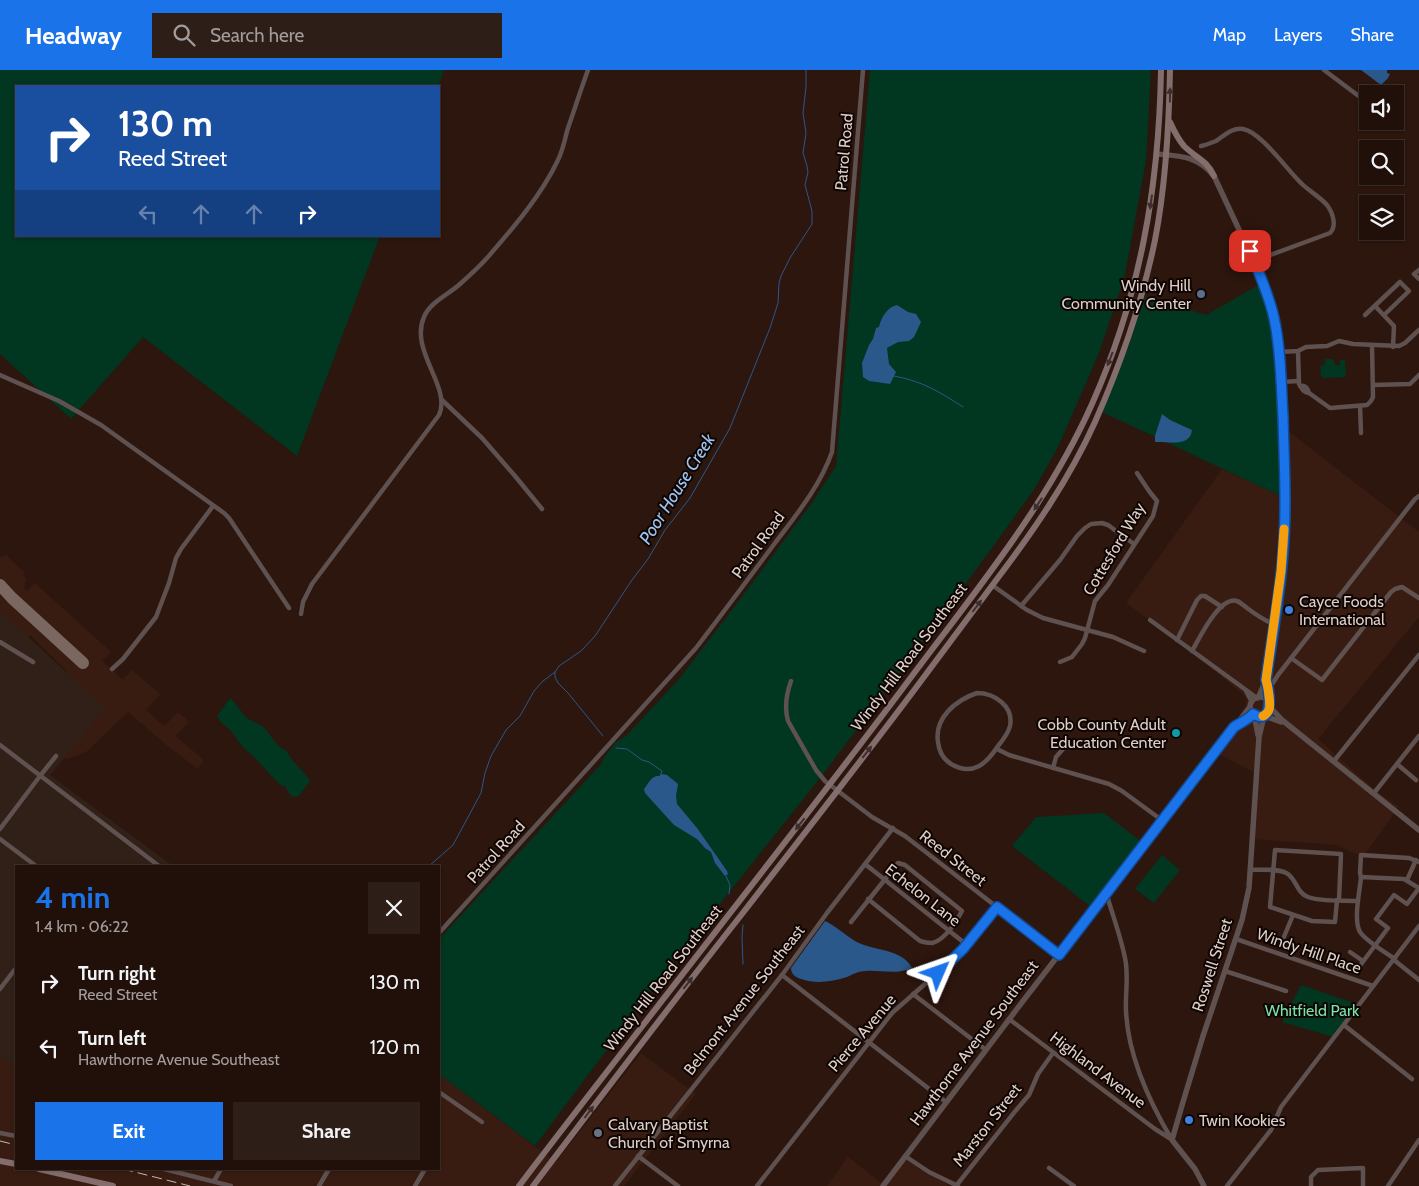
<!DOCTYPE html>
<html lang="en">
<head>
<meta charset="utf-8">
<style>
  body { margin:0; font-family:Cabin,sans-serif; background:#2d1e18; color:#f1f3f6; height:100vh; display:flex; flex-direction:column; font-size:19px; white-space:nowrap }
  * { box-sizing:border-box; margin:0 }
  p { font-size:16px; color:#a29d9c }
  .icon { flex:none; width:28px; height:28px; fill:none; stroke:currentColor; stroke-width:2; stroke-linecap:round; stroke-linejoin:round }
  .map { position:relative; flex:1; overflow:hidden }
  .sheet { position:absolute; left:15px; top:795px; width:425px; height:305px; display:flex; flex-direction:column; background:#21100a; border-radius:0px; box-shadow:0 1px 4px #0004,0 0 0 1px #3e302b }
  .sheet>* { flex:none }
  .hud { position:absolute; left:15px; top:15px; width:425px; height:152px; border-radius:0px; box-shadow:0 1px 4px #0004,0 0 0 1px #3e302b; background:#1a4fa0; color:#fff; overflow:hidden }
  .fabs { position:absolute; left:1359px; top:15px; display:grid; gap:10px }
  .fabs a { display:grid; place-items:center; width:45px; height:45px; border-radius:0px; background:#21100a; box-shadow:0 1px 4px #0004,0 0 0 1px #3e302b; font-size:25px }
  .pin { position:absolute; display:grid; place-items:center; width:42px; height:42px; color:#fff; margin:-21px; border-radius:10px; box-shadow:0 2px 8px #0006 }
  .me { position:absolute; width:55px; margin:-28px; rotate:47deg; stroke-linejoin:round; filter:drop-shadow(0 0 4px #0008) }
  .turn { display:flex; align-items:center; gap:18px; height:105px; padding:0 20px; font-size:22px }
  .turn .icon { width:65px; height:65px; stroke-width:2.5 }
  .turn b { display:block; font-size:35px; line-height:42px }
  .lanes { display:flex; align-items:center; height:48px; padding:0 20px; background:#0003; justify-content:center; gap:25px; direction:ltr }
  .lanes .off { opacity:.35 }
  .round { display:grid; place-items:center; flex:none; width:52px; height:52px; border-radius:0px; background:#2d1e18 }
  .summary { display:flex; align-items:center; justify-content:space-between; height:85px; padding:0 20px }
  h1 { font-size:30px; font-weight:700; line-height:38px; color:#1a73e8 }
  .primary-button { display:flex; gap:10px; margin-top:auto; padding:10px 20px }
  .primary-button a { flex:1; height:58px; border-radius:0px; background:#1a73e8; color:#fff; font-size:20px; font-weight:700; line-height:58px; text-align:center }
  .primary-button a+a { background:#2d1e18; color:#f1f3f6 }
  ul { padding:0; list-style:none }
  li { display:flex; align-items:center; gap:15px; height:65px; padding:0 20px }
  li div { flex:1 }
  li b { display:block; font-size:19px }
  li em { font-style:normal }
  header { display:flex; align-items:center; gap:30px; box-sizing:border-box; height:70px; padding:0 25px; background:#1a73e8; color:#fff }
  header strong { font-size:24px }
  nav { display:flex; gap:28px; margin-inline-start:auto; font-size:18px }
  .search { width:350px; height:45px; background:#2d1e18; display:flex; align-items:center; gap:12px; box-sizing:border-box; padding:0 18px; border-radius:0px; color:#a29d9c; font-size:19px }
  .map>svg:first-child { display:block }
</style>
</head>
<body>
<header>
<strong>Headway</strong>
<div class="search"><svg class="icon" aria-label="search" viewBox="0 0 24 24"><circle cx="10" cy="10" r="6"/><path d="M15 15l6 6"/></svg>Search here</div>
<nav><a>Map</a><a>Layers</a><a>Share</a></nav>
</header>
<div class="map">
<svg width="1419" height="1116" viewBox="0 0 1419 1116">
  <rect width="100%" height="100%" fill="#2c160e"/>
  <g fill="#381c11">
    <polygon points="1288,361 1419,462 1419,547 1318,669 1375,720 1399,737 1363,787 1337,775 1252,769 1255,703 1217,683 1246,634 1245,626 1177,570 1126,533 1222,399 1285,428"/>
    <polygon points="6,485 24,502 23,505 26,509 24,519 27,521 35,513 111,582 102,591 123,610 132,600 160,624 146,640 164,656 178,642 189,652 175,666 204,690 198,699 164,673 128,642 86,682 68,689 56,686 69,614 66,600 30,565 18,576 0,544 0,487"/>
    <polygon points="16,904 16,1099 439,1099 439,1004 556,1092 641,983 696,1024 624,1116 0,1116 0,923"/>
    <polygon points="908,1085 949,1116 827,1116 848,1087 884,1115"/>
  </g>
  <polygon fill="#302017" points="0,541 105,638 50,705 173,796 16,796 16,994 4,990 0,987"/>
  <g fill="#013620">
    <polygon points="0,0 444,0 438,16 16,16 16,166 380,166 297,386 143,267 71,349 0,284"/>
    <polygon points="870,0 1151,0 1146,91 1124,209 1099,283 1059,375 1035,418 995,474 923,571 824,703 653,918 535,1076 439,1004 439,869 602,693 603,689 615,673 626,666 679,609 744,524 811,434 836,396"/>
    <polygon points="1262,213 1282,263 1288,361 1285,428 1102,342 1128,278 1145,226 1206,245"/>
    <polygon points="1325,289 1332,289 1334,291 1335,295 1340,295 1340,290 1345,290 1346,307 1323,308 1321,306 1320,297 1325,294"/>
    <path d="M230,628C238,635 239,639 245,646C249,651 257,652 262,656C271,663 275,677 286,680C292,693 303,699 310,711L299,726L294,727L289,724L285,716L280,715L252,685C243,679 237,669 231,661C225,654 223,657 217,646Z"/>
    <polygon points="1104,743 1142,772 1091,837 1012,776 1036,747"/>
    <polygon points="1162,785 1180,800 1154,833 1135,819"/>
    <polygon points="1301,915 1357,934 1333,967 1282,952"/>
  </g>
  <g fill="#2a588b">
    <polygon points="1361,0 1387,0 1387,3 1390,4 1388,8 1381,15"/>
    <path d="M897,235L908,242L916,244L921,252L914,267L909,271L898,272L887,278L889,294L896,302L890,314L869,311L863,307L862,293L869,275L873,269L876,258L879,257C881,248 887,237 897,235Z"/>
    <path d="M1162,344L1170,350L1192,360C1190,378 1168,371 1155,372V366Z"/>
    <path d="M662,704L667,705L678,714L676,726L677,734L697,758L727,801L728,804L725,806L715,793L711,782L705,778L697,769L674,755L645,723L644,719C649,713 651,705 660,706Z"/>
    <path d="M825,851C836,856 845,865 855,871C872,881 902,878 912,898C896,905 882,900 866,901C859,901 853,904 847,907C832,912 815,914 801,909C795,907 791,904 791,898Z"/>
  </g>
  <g fill="none" stroke-linecap="round" stroke-linejoin="round">
    <g stroke="#2a588b" stroke-width="1">
      <path d="M894,306C922,311 940,322 963,337"/>
      <polyline points="555,602 555,607 558,613 568,623 603,666"/>
      <polyline points="616,678 627,679 642,690 649,692 662,701 660,706"/>
      <polyline points="429,796 453,775 481,723 485,703 491,686 506,660 520,646 534,621 543,611 555,602 559,596 581,581 595,566 632,510 648,489 665,460 690,428 730,358 770,258 778,233 779,213 781,206 790,188 812,154 812,141 805,115 808,102 807,96 803,83 806,63 803,43 806,17 806,0"/>
      <polyline points="726,806 730,815 729,824"/>
      <polyline points="743,894 742,867 743,855"/>
    </g>
    <polyline stroke="#7a6860" stroke-width="12" points="0,515 12,528 83,593"/>
    <g stroke="#5e5150" stroke-width="4.5">
      <polyline points="1324,0 1368,33"/>
      <path d="M1201,76C1206,75 1211,73 1216,71C1224,66 1232,57 1243,59C1261,62 1287,100 1301,113C1309,121 1320,127 1327,135C1333,143 1337,156 1330,163L1254,191"/>
      <polyline points="1419,200 1414,204 1419,209"/>
      <polyline points="1375,236 1394,256 1393,277"/>
      <polyline points="1365,245 1400,212 1409,221 1384,245"/>
      <path d="M1298,281L1299,314C1302,318 1303,323 1309,323"/>
      <polyline points="1279,282 1298,281 1306,277 1327,276 1339,271 1353,274 1399,276 1405,273 1419,260"/>
      <polyline points="0,305 59,331 101,355 224,443 229,448 289,538"/>
      <polyline points="1281,312 1299,311"/>
      <polyline points="1373,315 1410,314 1419,305"/>
      <path d="M1300,316C1305,315 1308,318 1309,323L1330,338L1367,335L1371,331L1373,327L1372,275"/>
      <polyline points="442,330 482,368 515,406 542,439"/>
      <polyline points="1360,336 1361,363"/>
      <polyline points="992,515 1027,540 1043,548 1113,567 1144,581"/>
      <polyline points="1021,536 1060,490 1077,466 1085,458 1091,454 1102,453 1108,455 1134,474"/>
      <path d="M301,544L303,532L312,514L439,345C452,317 409,281 424,247C430,232 448,225 460,214C469,206 479,197 487,188C513,158 541,126 558,90C563,80 565,68 568,58C575,38 581,19 588,0"/>
      <polyline points="1150,550 1257,628"/>
      <polyline points="1177,570 1197,530 1201,526 1205,526 1222,537"/>
      <polyline points="0,572 33,592"/>
      <path d="M1192,581C1199,569 1219,526 1237,531C1240,532 1244,536 1247,538C1255,544 1264,550 1273,554"/>
      <polyline points="1291,588 1322,610 1391,522 1395,519 1402,517 1419,528"/>
      <polyline points="1060,592 1072,587 1082,574 1085,568 1095,531 1108,515 1153,446 1157,431 1149,421 1137,403"/>
      <polyline points="112,599 123,589 156,547 169,513 176,488 181,479 213,436"/>
      <path d="M791,611C786,625 784,637 788,651L816,700L825,711L872,747L905,766L1059,885"/>
      <polyline points="1269,619 1278,605 1415,429 1419,426"/>
      <polyline points="1246,621 1252,632"/>
      <path d="M977,623C994,623 1014,636 1010,656C1008,664 1003,670 998,676C987,693 973,707 951,694C943,689 939,682 938,672C934,648 956,630 977,623Z"/>
      <polyline points="0,675 159,796"/>
      <polyline points="997,679 1009,685 1109,714 1122,721 1163,751"/>
      <polyline points="1334,691 1419,585"/>
      <polyline points="1397,694 1416,710"/>
      <polyline points="1053,698 1056,687 1063,679"/>
      <polyline points="1374,723 1419,666"/>
      <polyline points="0,759 40,706 56,686"/>
      <polyline points="0,769 36,796"/>
      <polyline points="865,794 967,875"/>
      <path d="M1250,800C1259,800 1281,798 1288,804C1297,811 1297,823 1308,827C1320,832 1345,830 1358,831"/>
      <polyline points="1361,807 1360,803 1361,785 1409,788 1419,792"/>
      <polyline points="1407,810 1416,790"/>
      <path d="M1106,825L1108,829C1114,849 1121,868 1125,888C1129,906 1125,924 1126,941C1128,986 1150,1033 1172,1070"/>
      <polyline points="1337,830 1335,852 1312,851 1270,837 1275,780 1341,784 1339,830"/>
      <path d="M851,852L898,793L905,795L962,841C956,852 945,870 932,873C928,873 923,872 920,871L868,829"/>
      <path d="M439,863L696,578C723,543 749,508 775,473C797,444 820,416 832,382L863,0"/>
      <polyline points="1236,869 1373,916"/>
      <polyline points="1281,874 1293,845"/>
      <polyline points="1350,882 1363,891"/>
      <path d="M1395,889C1385,882 1367,872 1360,862C1353,850 1360,820 1361,807L1404,809L1419,818"/>
      <polyline points="1394,890 1419,910"/>
      <polyline points="1359,897 1388,858 1376,849 1394,825 1407,834 1419,818"/>
      <polyline points="1225,901 1286,921"/>
      <polyline points="782,905 946,1032"/>
      <polyline points="0,919 16,898"/>
      <polyline points="913,924 986,980"/>
      <polyline points="1009,949 1155,1059 1171,1069"/>
      <polyline points="1344,955 1412,1009"/>
      <polyline points="439,1022 482,1052"/>
      <polyline points="0,1063 16,1066"/>
      <polyline points="638,1086 678,1116"/>
      <polyline points="905,1086 929,1102 958,1116"/>
      <polyline points="1049,1098 1074,1116"/>
      <polyline points="164,1099 231,1116"/>
      <polyline points="214,1111 221,1099"/>
      <polyline points="319,1116 329,1099"/>
      <polyline points="415,1116 425,1099"/>
      <polyline points="615,1116 782,905 827,843 893,758"/>
      <polyline points="757,1116 892,943 959,884 997,837"/>
      <polyline points="956,1116 1017,1039 1029,1025 1038,1004 1053,983"/>
      <polyline points="1227,1116 1271,1060 1281,1037 1419,856"/>
      <polyline points="1311,1116 1311,1107 1318,1100 1363,1098 1363,1116"/>
      <polyline points="1388,1116 1419,1070"/>
    </g>
    <g stroke="#5e5150" stroke-width="5.5">
      <path d="M1157,84C1181,86 1198,86 1214,106L1255,194L1269,230L1278,266L1283,357L1284,469L1281,501L1266,610L1258,628"/>
      <polyline points="1266,610 1269,619 1268,632"/>
      <circle cx="1260" cy="637" r="10"/>
      <polyline points="1270,637 1282,650 1419,760"/>
      <polyline points="1254,644 1258,665"/>
      <polyline points="1265,646 1281,652"/>
      <polyline points="883,1116 1023,931 1250,637"/>
      <polyline points="1204,1116 1195,1099 1172,1070 1183,1032 1203,966 1242,850 1249,818 1259,667 1264,646"/>
    </g>
    <g stroke="#836e6d" stroke-width="6">
      <path d="M1170,52C1174,61 1178,69 1184,76C1196,88 1207,90 1214,106"/>
      <polyline points="0,1091 16,1094"/>
      <polyline points="39,1099 113,1116"/>
      <path d="M519,1116C559,1063 600,1011 640,959C729,844 819,730 906,614C973,524 1046,437 1092,334C1140,226 1159,117 1161,0"/>
      <path d="M533,1116C602,1025 671,934 742,844C800,769 858,695 915,619C941,584 967,549 994,513C1032,463 1069,410 1095,352C1121,293 1142,233 1155,170C1166,114 1169,57 1170,0"/>
    </g>
    <g stroke="#c9b9b2" stroke-width="1" stroke-dasharray="10 5" stroke-linecap="butt">
      <polyline points="0,1071 16,1075"/>
      <polyline points="123,1099 190,1116"/>
    </g>
  </g>
  <defs><path id="oneway-solid" d="M-6-.8H1V-3.2L6.5 0L1 3.2V.8H-6Z" transform="scale(1.25)"/></defs>
  <g fill="#3d2f2d">
    <use href="#oneway-solid" transform="translate(1170 25) rotate(-89)"/>
    <use href="#oneway-solid" transform="translate(1151 132) rotate(98)"/>
    <use href="#oneway-solid" transform="translate(1110 289) rotate(111)"/>
    <use href="#oneway-solid" transform="translate(1038 434) rotate(123)"/>
    <use href="#oneway-solid" transform="translate(977 536) rotate(-53)"/>
    <use href="#oneway-solid" transform="translate(867 682) rotate(-52)"/>
    <use href="#oneway-solid" transform="translate(800 754) rotate(128)"/>
    <use href="#oneway-solid" transform="translate(688 913) rotate(-52)"/>
    <use href="#oneway-solid" transform="translate(589 1042) rotate(-53)"/>
  </g>
  <g fill="none" stroke-linecap="round" stroke-linejoin="round">
    <g stroke="#114b97" stroke-width="12">
      <path id="route" d="M938,903L963,879L997,837L1059,885L1234,657C1240,653 1249,649 1253,644C1275,657 1269,620 1266,610C1272,568 1280,525 1283,483C1287,438 1284,391 1283,346C1281,314 1281,280 1274,248C1269,225 1259,203 1250,181"/>
    </g>
    <use href="#route" stroke="#1a73e8" stroke-width="9"/>
    <path stroke="#f59e0b" stroke-width="9" d="M1263,646C1266,644 1267,644 1269,640C1271,636 1268,616 1266,610L1281,501L1284,459"/>
  </g>
  <circle fill="#5c6f8a" stroke="#0e0503" stroke-width="2" cx="1201" cy="224" r="5"/>
  <g fill="#3f7fe0" stroke="#0e0503" stroke-width="2">
    <circle cx="1289" cy="540" r="5"/>
    <circle cx="1189" cy="1050" r="5"/>
  </g>
  <circle fill="#0f9aa8" stroke="#0e0503" stroke-width="2" cx="1176" cy="663" r="5"/>
  <circle fill="#6b7280" stroke="#0e0503" stroke-width="2" cx="598" cy="1063" r="5"/>
  <g text-anchor="middle" dominant-baseline="central" stroke-width="4" stroke-linejoin="round" paint-order="stroke">
    <g font-size="16" fill="#decec8" stroke="#0e0503">
      <text transform="translate(844 82) rotate(-85)">Patrol Road</text>
      <text transform="translate(758 475) rotate(-54)">Patrol Road</text>
      <text transform="translate(1114 479) rotate(-59)">Cottesford Way</text>
      <text transform="translate(909 587) rotate(-53)">Windy Hill Road Southeast</text>
      <text transform="translate(496 782) rotate(-48)">Patrol Road</text>
      <text transform="translate(953 788) rotate(38)">Reed Street</text>
      <text transform="translate(923 825) rotate(38)">Echelon Lane</text>
      <text transform="translate(1309 881) rotate(19)">Windy Hill Place</text>
      <text transform="translate(1212 895) rotate(-72)">Roswell Street</text>
      <text transform="translate(663 908) rotate(-52)">Windy Hill Road Southeast</text>
      <text transform="translate(744 930) rotate(-52)">Belmont Avenue Southeast</text>
      <text transform="translate(862 963) rotate(-50)">Pierce Avenue</text>
      <text transform="translate(974 973) rotate(-53)">Hawthorne Avenue Southeast</text>
      <text transform="translate(1098 1000) rotate(37)">Highland Avenue</text>
      <text transform="translate(987 1055) rotate(-52)">Marston Street</text>
    </g>
    <g font-size="16" fill="#decec8" stroke="#0e0503" text-anchor="start">
      <text x="1191" y="215" text-anchor="end">Windy Hill<tspan x="1191" dy="18">Community Center</tspan></text>
      <text x="1299" y="531">Cayce Foods<tspan x="1299" dy="18">International</tspan></text>
      <text x="1166" y="654" text-anchor="end">Cobb County Adult<tspan x="1166" dy="18">Education Center</tspan></text>
      <text x="1199" y="1050">Twin Kookies</text>
      <text x="608" y="1054">Calvary Baptist<tspan x="608" dy="18">Church of Smyrna</tspan></text>
    </g>
    <g font-size="16" fill="#79e3ac" stroke="#0e0503">
      <text x="1312" y="940">Whitfield Park</text>
    </g>
    <g font-size="18" font-style="italic" fill="#9dc3f0" stroke="#0e0503">
      <text transform="translate(677 419) rotate(-58)">Poor House Creek</text>
    </g>
  </g>
</svg>
<div class="fabs">
<a><svg class="icon" aria-label="sound" viewBox="0 0 24 24"><path d="M4 9h4l5-4v14l-5-4H4zM17 9q2 3 0 6"/></svg></a>
<a><svg class="icon" aria-label="search" viewBox="0 0 24 24"><circle cx="10" cy="10" r="6"/><path d="M15 15l6 6"/></svg></a>
<a><svg class="icon" aria-label="layers" viewBox="0 0 24 24"><path d="M12 4l9 5-9 5-9-5zM3 14l9 5 9-5"/></svg></a>
</div>
<div class="pin" style="left:1250px;top:181px;background:#d93025"><svg class="icon" aria-label="arrive" viewBox="0 0 24 24"><path d="M6 21V4h12l-3 4 3 4H6"/></svg></div>
<svg class="me" style="left:938px;top:903px" viewBox="-20 -20 40 40"><path d="M0-17L14 15 0 8-14 15z" fill="#1a73e8" stroke="#fff" stroke-width="4"/></svg>
<div class="hud">
<div class="turn"><svg class="icon" aria-label="right" viewBox="0 0 24 24"><path d="M7 20v-9h11M14 6l5 5-5 5"/></svg><div><b>130 m</b>Reed Street</div></div>
<div class="lanes"><svg class="icon off" aria-label="left" viewBox="0 0 24 24"><path d="M17 20v-9H6M10 6l-5 5 5 5"/></svg><svg class="icon off" aria-label="ahead" viewBox="0 0 24 24"><path d="M12 20V5M6 11l6-6 6 6"/></svg><svg class="icon off" aria-label="ahead" viewBox="0 0 24 24"><path d="M12 20V5M6 11l6-6 6 6"/></svg><svg class="icon" aria-label="right" viewBox="0 0 24 24"><path d="M7 20v-9h11M14 6l5 5-5 5"/></svg></div>
</div>
<section class="sheet">
<div class="summary"><div><h1>4 min</h1><p>1.4 km · 06:22</p></div><a class="round"><svg class="icon" aria-label="close" viewBox="0 0 24 24"><path d="M6 6l12 12M18 6L6 18"/></svg></a></div>
<ul>
<li><svg class="icon" aria-label="right" viewBox="0 0 24 24"><path d="M7 20v-9h11M14 6l5 5-5 5"/></svg><div><b>Turn right</b><p>Reed Street</p></div><em>130 m</em></li>
<li><svg class="icon" aria-label="left" viewBox="0 0 24 24"><path d="M17 20v-9H6M10 6l-5 5 5 5"/></svg><div><b>Turn left</b><p>Hawthorne Avenue Southeast</p></div><em>120 m</em></li>
</ul>
<div class="primary-button"><a>Exit</a><a>Share</a></div>
</section>
</div>
</body>
</html>
